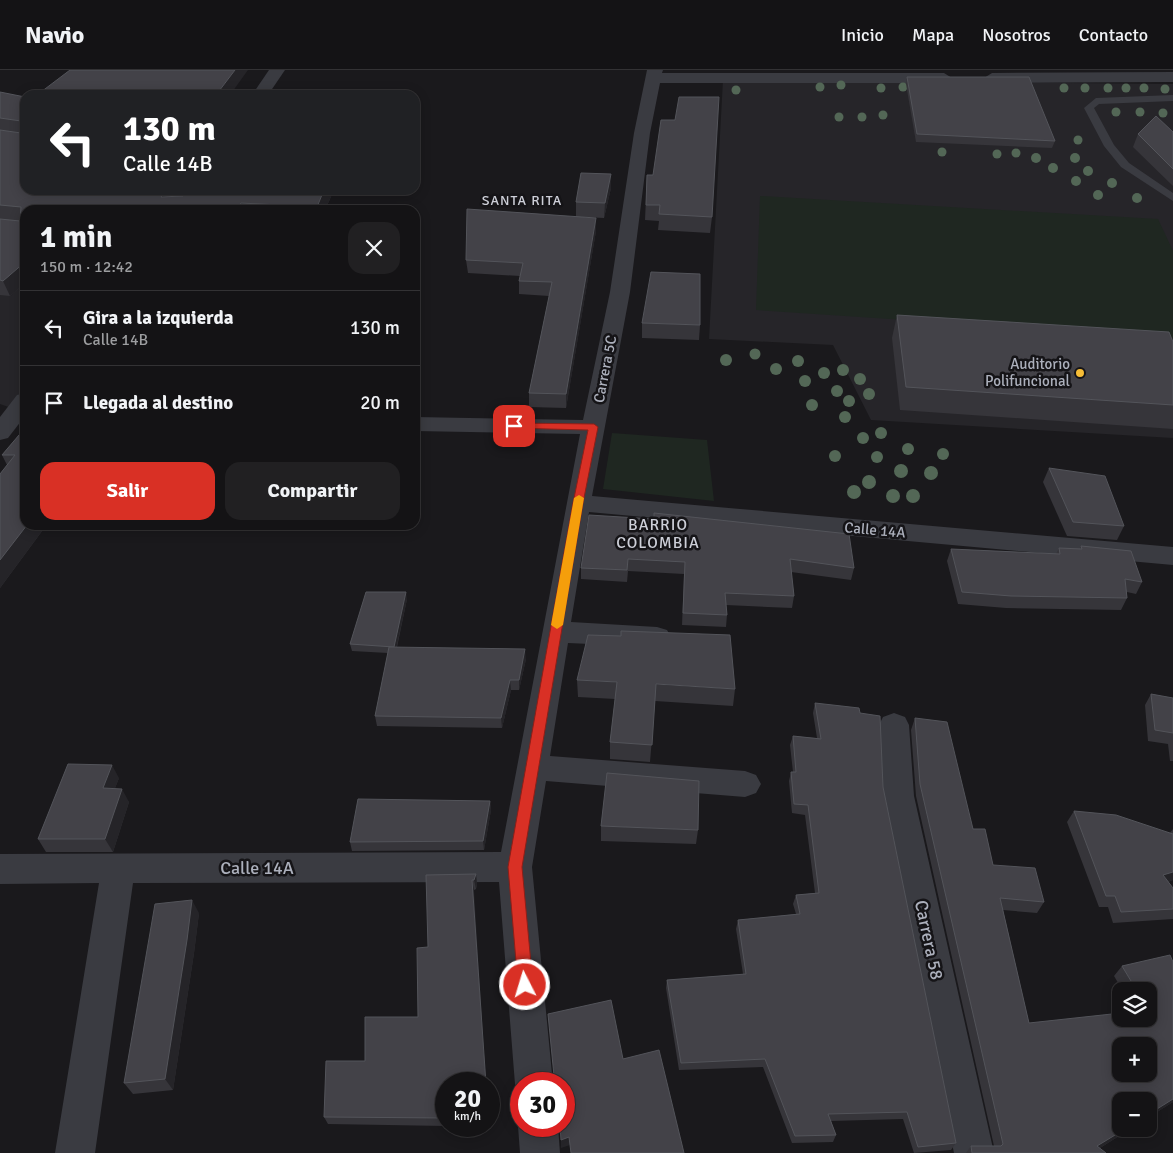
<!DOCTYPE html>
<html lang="es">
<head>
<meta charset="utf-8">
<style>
  body { margin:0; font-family:Signika,sans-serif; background:#212022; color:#f1f3f6; height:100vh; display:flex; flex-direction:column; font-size:19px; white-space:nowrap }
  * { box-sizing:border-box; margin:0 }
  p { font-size:16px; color:#9d9ea0 }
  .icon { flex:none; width:28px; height:28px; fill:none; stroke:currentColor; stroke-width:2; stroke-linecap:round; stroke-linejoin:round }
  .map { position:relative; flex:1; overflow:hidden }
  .panel { position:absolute; left:20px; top:135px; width:400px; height:325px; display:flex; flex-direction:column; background:#141315; border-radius:15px; box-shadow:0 2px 12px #0003,0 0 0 1px #333234 }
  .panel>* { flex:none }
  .hud { position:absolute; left:20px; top:20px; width:400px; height:105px; border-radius:15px; box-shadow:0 2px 12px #0003,0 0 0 1px #333234; background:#202124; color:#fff; overflow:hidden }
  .fabs { position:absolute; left:1112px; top:912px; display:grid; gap:10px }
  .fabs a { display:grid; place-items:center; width:45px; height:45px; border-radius:10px; background:#141315; box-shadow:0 2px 12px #0003,0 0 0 1px #333234; font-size:25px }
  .speed { position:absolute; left:435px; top:1002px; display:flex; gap:10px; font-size:25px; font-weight:700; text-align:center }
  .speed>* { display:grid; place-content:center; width:65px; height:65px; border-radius:50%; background:#141315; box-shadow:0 2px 12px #0003,0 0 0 1px #333234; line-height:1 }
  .speed small { font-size:12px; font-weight:400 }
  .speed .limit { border:8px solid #d22; background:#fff; color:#111 }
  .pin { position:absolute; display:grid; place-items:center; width:42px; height:42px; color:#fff; margin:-21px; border-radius:10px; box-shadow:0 2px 8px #0006 }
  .me { position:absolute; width:55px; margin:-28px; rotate:355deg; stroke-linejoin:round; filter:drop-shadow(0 0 4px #0008) }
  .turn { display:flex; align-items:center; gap:18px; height:105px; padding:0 20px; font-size:22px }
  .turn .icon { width:65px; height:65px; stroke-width:2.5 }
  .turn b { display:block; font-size:35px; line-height:42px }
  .round { display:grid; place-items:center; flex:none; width:52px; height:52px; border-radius:15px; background:#212022 }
  .head { display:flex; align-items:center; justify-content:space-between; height:85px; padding:0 20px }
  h1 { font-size:30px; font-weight:700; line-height:38px }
  .action { display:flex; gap:10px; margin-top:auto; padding:10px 20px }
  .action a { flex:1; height:58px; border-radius:15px; background:#d93025; color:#fff; font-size:20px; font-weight:700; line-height:58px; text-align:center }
  .action a+a { background:#212022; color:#f1f3f6 }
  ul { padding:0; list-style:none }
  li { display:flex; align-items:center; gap:15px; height:75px; padding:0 20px; border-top:1px solid #333234 }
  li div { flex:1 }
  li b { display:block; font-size:19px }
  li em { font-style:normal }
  header { display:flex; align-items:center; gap:30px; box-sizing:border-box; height:70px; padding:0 25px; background:#141315; border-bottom:1px solid #333234 }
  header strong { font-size:24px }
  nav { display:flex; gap:28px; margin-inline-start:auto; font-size:18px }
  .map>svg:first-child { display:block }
</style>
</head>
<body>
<header>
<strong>Navio</strong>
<nav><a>Inicio</a><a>Mapa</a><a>Nosotros</a><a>Contacto</a></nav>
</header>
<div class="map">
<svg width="1173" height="1083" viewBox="0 0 1173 1083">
  <rect width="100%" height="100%" fill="#1a191c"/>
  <g fill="#262529">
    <polygon points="723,10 1173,14 1173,368 871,350 833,275 709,269"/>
    <polygon points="0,164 25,166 25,335 20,341 0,334"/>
  </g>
  <g fill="#1f2721">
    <polygon points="760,126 1158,149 1173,181 1173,268 756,240"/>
    <polygon points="612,363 707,370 714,431 603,419"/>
  </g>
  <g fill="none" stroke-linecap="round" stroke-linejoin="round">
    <polygon fill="#3a3b41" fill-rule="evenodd" points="1173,25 1173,31 1099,34 1094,38 1114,75 1129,93 1173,123 1173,131 1121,97 1104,76 1084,38 1096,28"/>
    <g fill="#3a3b41" fill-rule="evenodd">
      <polygon points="269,0 285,0 268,25 252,25"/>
      <polygon points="647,0 663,0 662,3 944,3 952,8 944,13 660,13 650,63 630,222 592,426 1173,477 1173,495 589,442 571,552 657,557 667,560 671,567 667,574 657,577 568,573 550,686 745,701 756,705 761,714 756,723 745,727 546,711 532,797 553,1014 521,1014 521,1028 515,1014 499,812 133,813 95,1083 55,1083 99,813 0,814 0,784 501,782 580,364 415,361 415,347 583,350 610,222 634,63"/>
      <polygon points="1173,2 1173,12 992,13 984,8 992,3"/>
      <polygon points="25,323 25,346 8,368 0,370 0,347 17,325"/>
      <polygon points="894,643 905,647 909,655 914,726 994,1083 954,1083 882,726 879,655 883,647"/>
      <polygon points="521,1049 521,1056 558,1056 560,1083 520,1083 518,1056"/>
    </g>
  </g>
  <g fill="#536756">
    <circle cx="841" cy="15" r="4.5"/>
    <circle cx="820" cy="17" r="4.5"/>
    <circle cx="903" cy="17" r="4.5"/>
    <circle cx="881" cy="18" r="4.5"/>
    <circle cx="1064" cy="18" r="4.5"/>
    <circle cx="1085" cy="18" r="4.5"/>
    <circle cx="1108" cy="18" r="4.5"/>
    <circle cx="1126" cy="18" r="4.5"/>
    <circle cx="1144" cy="18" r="4.5"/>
    <circle cx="1165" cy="19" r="4.5"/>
    <circle cx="736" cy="20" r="4.5"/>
    <circle cx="1116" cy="42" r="4.5"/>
    <circle cx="1140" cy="42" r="4.5"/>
    <circle cx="1163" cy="43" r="4.5"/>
    <circle cx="883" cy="45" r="4.5"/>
    <circle cx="839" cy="47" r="4.5"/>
    <circle cx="862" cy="47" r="4.5"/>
    <circle cx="1078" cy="70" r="4.5"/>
    <circle cx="942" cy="82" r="4.5"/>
    <circle cx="1016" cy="83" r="4.5"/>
    <circle cx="997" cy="84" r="4.5"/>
    <circle cx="1036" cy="88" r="5"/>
    <circle cx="1075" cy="88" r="5"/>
    <circle cx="1053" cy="98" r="5"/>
    <circle cx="1088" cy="101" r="5"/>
    <circle cx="1076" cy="111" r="5"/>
    <circle cx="1112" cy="113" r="5"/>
    <circle cx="1098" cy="125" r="5"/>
    <circle cx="1137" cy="128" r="5"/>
    <circle cx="755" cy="284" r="5.5"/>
    <circle cx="726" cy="290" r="6"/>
    <circle cx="798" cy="291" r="6"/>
    <circle cx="776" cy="299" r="6"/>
    <circle cx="843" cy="300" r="6"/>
    <circle cx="824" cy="303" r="6"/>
    <circle cx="860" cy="309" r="6"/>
    <circle cx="805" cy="311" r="6"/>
    <circle cx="837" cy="321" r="6"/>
    <circle cx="869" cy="324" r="6"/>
    <circle cx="849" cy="331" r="6"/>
    <circle cx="812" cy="335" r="6"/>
    <circle cx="845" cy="347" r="6"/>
    <circle cx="881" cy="363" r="6"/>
    <circle cx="863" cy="368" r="6"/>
    <circle cx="908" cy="379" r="6"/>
    <circle cx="943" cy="384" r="6"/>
    <circle cx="835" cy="386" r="6"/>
    <circle cx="877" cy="387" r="6"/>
    <circle cx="901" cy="401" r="7"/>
    <circle cx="931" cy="403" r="7"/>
    <circle cx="869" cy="412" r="7"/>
    <circle cx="854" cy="422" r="7"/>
    <circle cx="893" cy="426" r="7"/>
    <circle cx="913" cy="426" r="7"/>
  </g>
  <g fill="#36353a">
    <polygon points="907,7 1055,71 1052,78 916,72 906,14"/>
    <polygon points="0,22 25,27 25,120 182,120 177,126 334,120 325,140 25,140 25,213 10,226 0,225"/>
    <polygon points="1173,62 1173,116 1133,77 1138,64"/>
    <polygon points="647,105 712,147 710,163 658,160 659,151 645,150"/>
    <polygon points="611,118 604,148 584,147 596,161 566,338 529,337 529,323 549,226 519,224 519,211 520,206 468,203 466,190 576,146 576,132"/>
    <polygon points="897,245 1173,272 1173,359 900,340 892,268"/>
    <polygon points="642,253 700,255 699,270 642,268"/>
    <polygon points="25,358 25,455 43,455 45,457 0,518 0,404 7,395 2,385"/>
    <polygon points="1049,398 1124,456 1117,470 1067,466 1043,412"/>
    <polygon points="654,443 854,498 851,510 791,502 794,526 792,538 726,535 727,545 726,557 682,555 684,504 628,501 627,512 581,509 581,498 654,449"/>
    <polygon points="1081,476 1142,512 1136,524 1127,522 1127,528 1121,540 1006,538 958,534 947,491 951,479 1056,484 1059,478 1080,479"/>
    <polygon points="407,529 397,577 526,589 519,620 511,620 502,658 377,656 375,646 388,583 352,581 350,574"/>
    <polygon points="577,610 735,619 733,636 655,631 650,692 610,689 610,672 615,629 578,627"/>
    <polygon points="1151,624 1173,628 1173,691 1170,691 1168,674 1148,671 1145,635"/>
    <polygon points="815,633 860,643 883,717 956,1073 951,1080 914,1083 903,1049 831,1051 836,1065 833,1072 792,1073 763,997 679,1000 666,918 667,910 743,904 736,859 738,850 796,844 793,834 796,825 815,823 805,745 792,743 789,711 791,702 793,702 790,675 793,666 817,668 813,643"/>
    <polygon points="915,648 973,759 993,795 1044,832 1037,843 1003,840 1029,953 1149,949 1149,921 1123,921 1114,906 1122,896 1173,892 1173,1032 1149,1047 1121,1059 1130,1059 1100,1078 1106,1083 966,1083 971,1076 994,1076 916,726 911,660"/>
    <polygon points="119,708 115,718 129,732 113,782 46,782 38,769"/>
    <polygon points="490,731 491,740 484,780 352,781 350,772"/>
    <polygon points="1074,741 1170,763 1173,759 1173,810 1168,812 1173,818 1173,849 1113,853 1108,837 1099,837 1067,752"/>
    <polygon points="601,756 698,760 696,774 601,771"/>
    <polygon points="476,804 477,814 476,819 474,820 446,1014 446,1056 328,1054 324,1047 365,991 418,947 428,877"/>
    <polygon points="199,843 194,883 173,1020 133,1024 124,1013"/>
  </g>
  <g fill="#252428">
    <polygon points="235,0 248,0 230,25 216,25"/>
    <polygon points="611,104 611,118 604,148 605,133"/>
    <polygon points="166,120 182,120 167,140 161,127"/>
    <polygon points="324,120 334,120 325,140 317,140 317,137"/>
    <polygon points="241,133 242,140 236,140"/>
    <polygon points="596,148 596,161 566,338 566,324"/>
    <polygon points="25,192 25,213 10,226 3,211"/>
    <polygon points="27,455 43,455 45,457 0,518 0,490"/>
    <polygon points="406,522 407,529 395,584 394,577"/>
    <polygon points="525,579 526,589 519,620 519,610"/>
    <polygon points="510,610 511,620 502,658 501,648"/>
    <polygon points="112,695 119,708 110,731 103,718"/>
    <polygon points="122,719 129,732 113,782 105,769"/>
    <polygon points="490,731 491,740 484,780 483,771"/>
    <polygon points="1173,802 1173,810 1155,816 1163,805"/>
    <polygon points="476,804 477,814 476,819 474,810"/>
    <polygon points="472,810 474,820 486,1014"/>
    <polygon points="192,830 199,843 194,883 173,1020 165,1009"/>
    <polygon points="1173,1029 1173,1032 1149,1047 1149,1044"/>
    <polygon points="1125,1059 1130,1059 1092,1083 1097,1076"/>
    <polygon points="569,1067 570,1075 561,1078 561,1070"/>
  </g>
  <g fill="#434248" stroke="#53545a" fill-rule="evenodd">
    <polygon points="70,0 235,0 216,25 37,25"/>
    <polygon points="907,7 1029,7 1055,71 917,64"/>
    <polygon points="0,22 25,27 25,120 166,120 161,127 183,126 188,120 324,120 317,137 241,133 236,140 25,140 25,192 3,211 0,210 0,149 20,151 21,137 0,135 0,60 21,63 21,51 0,48"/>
    <polygon points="679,27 719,27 712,147 659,144 660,135 646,135 647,105 653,105 661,50 675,50"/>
    <polygon points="1156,46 1173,62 1173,99 1138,64"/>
    <polygon points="581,103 611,104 605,133 576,132"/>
    <polygon points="467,139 596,148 566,324 529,323 552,212 519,211 523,193 466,190"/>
    <polygon points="651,202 700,204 700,255 642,253"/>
    <polygon points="897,245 1169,262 1173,272 1173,335 906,317"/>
    <polygon points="25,358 25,455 27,455 0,490 0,404 15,385 2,385"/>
    <polygon points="1049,398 1105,406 1124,456 1073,452"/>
    <polygon points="654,443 849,464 854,498 790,489 794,526 725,523 727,545 683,543 685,492 628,489 627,500 581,498 589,445 654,449"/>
    <polygon points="1081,476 1131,481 1142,512 1125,509 1127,528 1011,526 962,522 951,479 1060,484 1059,478 1082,479"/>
    <polygon points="366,522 406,522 394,577 350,574"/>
    <polygon points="621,561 730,565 735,619 656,614 652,675 610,672 617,612 577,610 588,565 621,566"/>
    <polygon points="389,577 525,579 519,610 510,610 501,648 375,646"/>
    <polygon points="1151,624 1173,628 1173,663 1155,660"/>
    <polygon points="815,633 859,638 860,643 880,646 883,717 956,1073 918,1077 907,1042 828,1044 836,1065 795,1066 765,989 681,993 667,910 746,904 738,850 800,844 796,825 819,823 808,735 794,734 791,702 796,702 793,666 821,669"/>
    <path d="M915,648L947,652L973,759H985L993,795L1035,798L1044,832L1000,828L1029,953L1121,943V949H1149V921H1137L1122,896L1170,885L1173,892V1029L1149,1044V1031H1121V1059H1125L1097,1076L1106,1083H972L971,1076H1001L1003,1074L920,714ZM1121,976H1149V1004H1121Z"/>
    <polygon points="68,694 112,695 103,718 122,719 105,769 38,769"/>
    <polygon points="607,703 699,711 698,760 601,756"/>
    <polygon points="358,729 490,731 483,771 350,772"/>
    <polygon points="1074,741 1116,745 1173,764 1173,802 1163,805 1173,818 1173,839 1121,842 1115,826 1106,826"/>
    <polygon points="476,804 474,810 472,810 486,1014 446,1014 446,1048 324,1047 326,991 365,991 365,947 418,947 417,878 428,877 426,805"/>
    <polygon points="192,830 187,870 165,1009 124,1013 155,834"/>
    <polygon points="611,930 623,989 659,980 684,1083 571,1083 569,1067 561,1070 560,1056 564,1056 564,1014 543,1014 542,1008 554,1006 548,944"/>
  </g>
  <polygon fill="#d93025" stroke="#8d1f18" points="514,353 594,354 598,357 583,433 522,797 533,915 530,920 525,922 520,920 518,915 508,797 573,433 588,360 511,358 509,356"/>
  <polygon fill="#f59e0b" points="579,425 584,428 563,555 557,559 551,555 574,428"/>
  <circle fill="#f7bd36" stroke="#151417" stroke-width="2" cx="1080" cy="303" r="5"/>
  <g text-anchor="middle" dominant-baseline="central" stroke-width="5" stroke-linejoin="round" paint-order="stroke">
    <g font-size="14" letter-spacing="1" fill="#cdcfd8" stroke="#151417">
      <text x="522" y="130">SANTA RITA</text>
    </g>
    <g font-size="15" fill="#acb0bc" stroke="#151417" text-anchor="end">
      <text x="1070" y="294">Auditorio<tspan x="1070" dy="17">Polifuncional</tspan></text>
    </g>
    <g font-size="15" fill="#acb0bc" stroke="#151417">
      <text transform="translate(605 299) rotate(-79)">Carrera 5C</text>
      <text transform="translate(875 460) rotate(5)">Calle 14A</text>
    </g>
    <g font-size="16" letter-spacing="1" fill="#cdcfd8" stroke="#151417">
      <text x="658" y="455">BARRIO<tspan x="658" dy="18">COLOMBIA</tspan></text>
    </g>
    <g font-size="18" fill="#acb0bc" stroke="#151417">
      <text x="257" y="798">Calle 14A</text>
      <text transform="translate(929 870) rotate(78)">Carrera 58</text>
    </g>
  </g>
</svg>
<div class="fabs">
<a><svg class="icon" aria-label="layers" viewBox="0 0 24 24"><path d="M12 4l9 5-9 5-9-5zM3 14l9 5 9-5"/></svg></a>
<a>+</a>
<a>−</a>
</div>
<div class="speed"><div>20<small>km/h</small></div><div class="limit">30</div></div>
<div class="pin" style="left:514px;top:356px;background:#d93025"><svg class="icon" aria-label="arrive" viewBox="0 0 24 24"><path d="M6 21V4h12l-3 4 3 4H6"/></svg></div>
<svg class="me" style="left:525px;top:915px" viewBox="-20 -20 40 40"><circle r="17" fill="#d93025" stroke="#fff" stroke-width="3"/><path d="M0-11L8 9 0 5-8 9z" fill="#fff"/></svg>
<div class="hud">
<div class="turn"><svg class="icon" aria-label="left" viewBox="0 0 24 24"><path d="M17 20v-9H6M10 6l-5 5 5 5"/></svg><div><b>130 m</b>Calle 14B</div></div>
</div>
<section class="panel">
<div class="head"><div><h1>1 min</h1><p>150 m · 12:42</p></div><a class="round"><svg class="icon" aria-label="close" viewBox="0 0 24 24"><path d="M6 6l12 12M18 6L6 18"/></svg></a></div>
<ul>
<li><svg class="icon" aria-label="left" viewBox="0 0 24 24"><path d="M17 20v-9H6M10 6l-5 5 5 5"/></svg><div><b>Gira a la izquierda</b><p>Calle 14B</p></div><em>130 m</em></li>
<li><svg class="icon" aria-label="arrive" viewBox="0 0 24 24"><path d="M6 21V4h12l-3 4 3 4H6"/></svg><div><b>Llegada al destino</b></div><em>20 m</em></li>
</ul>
<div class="action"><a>Salir</a><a>Compartir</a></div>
</section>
</div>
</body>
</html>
